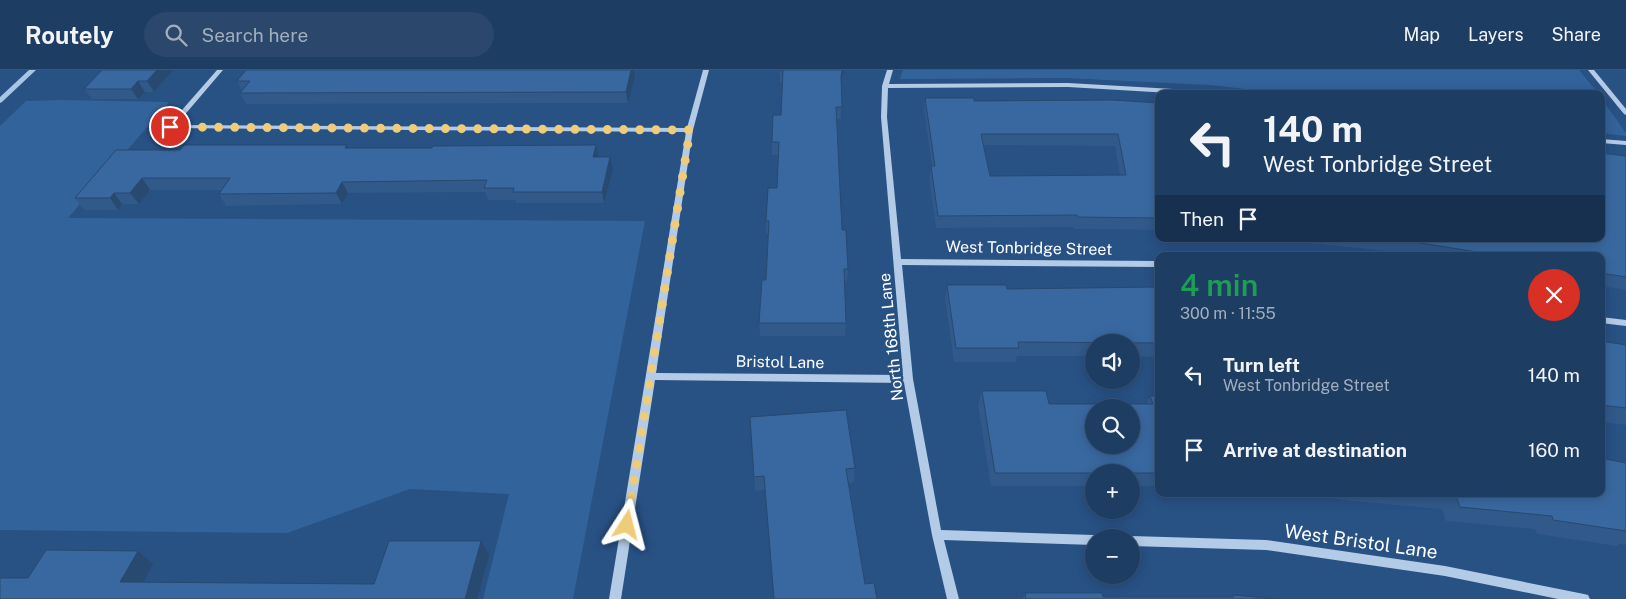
<!DOCTYPE html>
<html lang="en">
<head>
<meta charset="utf-8">
<style>
  body { margin:0; font-family:"Public Sans",sans-serif; background:#2b486c; color:#f1f3f6; height:100vh; display:flex; flex-direction:column; font-size:19px; white-space:nowrap }
  * { box-sizing:border-box; margin:0 }
  p { font-size:16px; color:#a1aebe }
  .icon { flex:none; width:28px; height:28px; fill:none; stroke:currentColor; stroke-width:2; stroke-linecap:round; stroke-linejoin:round }
  .map { position:relative; flex:1; overflow:hidden }
  .sheet { position:absolute; left:1155px; top:182px; width:450px; height:245px; display:flex; flex-direction:column; background:#1e3d63; border-radius:10px; box-shadow:0 2px 12px #0003,0 0 0 1px #3c5678 }
  .sheet>* { flex:none }
  .banner { position:absolute; left:1155px; top:20px; width:450px; height:152px; border-radius:10px; box-shadow:0 2px 12px #0003,0 0 0 1px #3c5678; background:#1e3d63; color:#f1f3f6; overflow:hidden }
  .controls { position:absolute; left:1085px; top:264px; display:grid; gap:10px }
  .controls a { display:grid; place-items:center; width:55px; height:55px; border-radius:50%; background:#1e3d63; box-shadow:0 2px 12px #0003,0 0 0 1px #3c5678; font-size:25px }
  .pin { position:absolute; display:grid; place-items:center; width:42px; height:42px; color:#fff; margin:-21px; border:2px solid #fff; border-radius:50%; box-shadow:0 1px 5px #0007 }
  .me { position:absolute; width:55px; margin:-28px; rotate:9deg; stroke-linejoin:round; filter:drop-shadow(0 0 4px #0008) }
  .turn { display:flex; align-items:center; gap:18px; height:105px; padding:0 25px; font-size:22px }
  .turn .icon { width:65px; height:65px; stroke-width:2.5 }
  .turn b { display:block; font-size:35px; line-height:42px }
  .then { display:flex; align-items:center; height:48px; padding:0 25px; background:#0003; gap:10px; font-size:19px }
  .round { display:grid; place-items:center; flex:none; width:52px; height:52px; border-radius:26px; background:#2b486c }
  .head { display:flex; align-items:center; justify-content:space-between; height:85px; padding:0 25px }
  h1 { font-size:30px; font-weight:600; line-height:38px; color:#1e9e55 }
  ul { padding:0; list-style:none }
  li { display:flex; align-items:center; gap:15px; height:75px; padding:0 25px }
  li div { flex:1 }
  li b { display:block; font-size:19px }
  li em { font-style:normal }
  header { display:flex; align-items:center; gap:30px; box-sizing:border-box; height:70px; padding:0 25px; background:#1e3d63; border-bottom:1px solid #3c5678 }
  header strong { font-size:24px }
  nav { display:flex; gap:28px; margin-inline-start:auto; font-size:18px }
  .search { width:350px; height:45px; background:#2b486c; display:flex; align-items:center; gap:12px; box-sizing:border-box; padding:0 18px; border-radius:28px; color:#a1aebe; font-size:19px }
  .map>svg:first-child { display:block }
</style>
</head>
<body>
<header>
<strong>Routely</strong>
<div class="search"><svg class="icon" aria-label="search" viewBox="0 0 24 24"><circle cx="10" cy="10" r="6"/><path d="M15 15l6 6"/></svg>Search here</div>
<nav><a>Map</a><a>Layers</a><a>Share</a></nav>
</header>
<div class="map">
<svg width="1626" height="529" viewBox="0 0 1626 529">
  <rect width="100%" height="100%" fill="#285184"/>
  <g fill="#33639b">
    <polygon points="903,0 1579,0 1599,24 1289,24 1210,15 1066,8 900,9"/>
    <polygon points="1601,28 1626,63 1626,66 1601,63"/>
    <polygon points="63,30 169,32 68,148 645,151 573,529 483,529 509,424 410,419 287,463 0,460 0,56 26,31"/>
  </g>
  <g fill="none" stroke-linecap="round" stroke-linejoin="round">
    <polygon fill="#a7c5e7" fill-rule="evenodd" points="29,0 36,0 2,32 0,33 0,27"/>
    <g fill="#b3cbe7" fill-rule="evenodd">
      <polygon points="217,0 223,0 176,55 687,58 703,0 709,0 693,60 656,303 903,305 881,47 882,16 887,0 893,0 889,14 1068,13 1226,22 1229,24 1187,24 1068,17 888,18 887,47 901,189 1159,191 1159,197 902,195 913,309 941,460 1094,465 1098,468 1094,468 1094,475 944,470 959,529 947,529 932,465 904,313 655,310 621,529 609,529 686,62 168,58 168,56"/>
      <polygon points="1588,0 1594,0 1626,39 1626,45 1624,44"/>
      <polygon points="1601,69 1626,71 1626,75 1601,73"/>
      <polygon points="1601,247 1626,250 1626,256 1601,253"/>
      <polygon points="1131,466 1266,470 1445,496 1584,524 1588,525 1590,529 1558,529 1445,506 1266,480 1131,476 1131,468 1128,468"/>
    </g>
  </g>
  <g fill="#31598a" fill-rule="evenodd">
    <polygon points="173,0 154,22 145,22 138,29 92,29 84,19"/>
    <polygon points="779,0 844,0 841,15 841,49 837,49 842,160 848,199 847,211 844,211 846,253 845,266 760,266 759,253 766,210 768,164 766,164 766,151 777,118 779,85 772,85 772,72 781,45 783,13 780,12"/>
    <polygon points="635,6 628,33 246,34 240,23 242,21 237,11"/>
    <path d="M925,28L974,31L1159,33V160L1074,159L1073,157L936,158L929,108L931,96H932L924,39ZM984,75L1115,76L1120,105L990,106Z"/>
    <polygon points="596,75 599,87 613,99 604,133 516,133 515,130 488,130 485,122 348,123 342,134 226,136 219,124 222,120 150,120 139,134 122,134 118,140 84,140 75,128 180,80 348,78 432,78"/>
    <polygon points="1626,86 1626,220 1601,216 1601,186 1423,186 1406,183 1280,170 1280,169 1601,169"/>
    <polygon points="947,215 1007,219 1159,217 1159,287 1131,286 1131,272 1094,272 1094,286 1017,286 1016,292 954,292 945,229"/>
    <polygon points="1601,271 1626,275 1626,355 1601,352"/>
    <polygon points="982,321 1049,334 1146,334 1150,326 1159,326 1159,416 1131,416 1131,402 1094,402 1094,416 991,416 978,335"/>
    <polygon points="1626,393 1626,475 1620,474 1617,476 1537,464 1535,459 1446,451 1442,439 1352,431 1300,424 1601,424"/>
    <polygon points="855,398 854,412 849,413 865,514 877,529 765,420 755,421 754,407"/>
    <polygon points="1025,523 1103,527 1232,527 1233,525 1277,529 1022,529"/>
  </g>
  <g fill="#284970">
    <polygon points="157,0 173,0 154,22 147,11"/>
    <polygon points="631,0 634,0 635,6 628,33 626,22"/>
    <polygon points="842,0 844,0 840,19 841,7"/>
    <polygon points="138,11 145,22 138,29 131,19"/>
    <polygon points="596,75 599,87 596,99 593,87"/>
    <polygon points="610,87 613,99 604,133 602,122"/>
    <polygon points="142,108 150,120 139,134 130,123"/>
    <polygon points="342,112 348,123 342,134 336,123"/>
    <polygon points="114,123 122,134 118,140 110,128"/>
    <polygon points="481,471 489,485 477,529 465,529"/>
    <polygon points="138,481 153,494 136,525 120,512"/>
  </g>
  <g fill="#3968a0" stroke="#284970" fill-rule="evenodd">
    <polygon points="102,0 157,0 147,11 138,11 131,19 84,19"/>
    <polygon points="246,0 631,0 626,22 240,23 250,11 237,11"/>
    <polygon points="779,0 842,0 841,7 842,37 836,37 842,160 846,160 848,199 844,199 846,253 759,253 762,210 766,210 769,151 766,151 768,118 777,118 779,72 772,72 773,45 781,45 783,0"/>
    <path d="M925,28H974V31L1112,30L1159,33V148L1078,147L1077,145L938,146L931,96H935ZM981,64H1118L1126,105L990,106Z"/>
    <polygon points="184,75 347,75 345,78 432,78 433,76 596,75 593,87 610,87 602,122 513,122 514,118 484,118 487,110 342,112 336,123 219,124 230,108 142,108 130,123 114,123 110,128 75,128 116,80 180,80"/>
    <polygon points="1601,83 1626,86 1626,207 1601,203 1601,186 1503,186 1414,172 1387,169 1601,169"/>
    <polygon points="947,215 1006,215 1007,219 1159,217 1159,273 1018,272 1019,278 956,278"/>
    <polygon points="1601,271 1626,275 1626,338 1601,335"/>
    <path d="M982,321H1046L1049,334H1153L1150,326H1159V403H995ZM1094,338H1131V375H1094Z"/>
    <polygon points="846,340 855,398 846,399 865,514 874,513 877,529 774,529 764,406 754,407 750,347"/>
    <polygon points="1601,388 1626,393 1626,461 1553,450 1552,446 1460,437 1456,426 1437,424 1601,424"/>
    <polygon points="389,471 481,471 465,529 0,529 0,508 28,508 46,480 138,481 120,512 374,514"/>
    <polygon points="1025,523 1102,523 1103,527 1234,527 1233,525 1277,529 1026,529"/>
  </g>
  <g fill="none" stroke-linecap="round" stroke-linejoin="round">
    <polyline stroke="#eecc79" stroke-width="9" stroke-dasharray="0 16.2" points="170,57 690,60 627,455"/>
  </g>
  <g text-anchor="middle" dominant-baseline="central" stroke-width="5" stroke-linejoin="round" paint-order="stroke">
    <g font-size="16" fill="#fff" stroke="#285184">
      <text transform="translate(1029 178) rotate(1)">West Tonbridge Street</text>
      <text transform="translate(891 267) rotate(-96)">North 168th Lane</text>
      <text transform="translate(780 292) rotate(1)">Bristol Lane</text>
    </g>
    <g font-size="19" fill="#fff" stroke="#285184">
      <text transform="translate(1361 471) rotate(8)">West Bristol Lane</text>
    </g>
  </g>
</svg>
<div class="controls">
<a><svg class="icon" aria-label="sound" viewBox="0 0 24 24"><path d="M4 9h4l5-4v14l-5-4H4zM17 9q2 3 0 6"/></svg></a>
<a><svg class="icon" aria-label="search" viewBox="0 0 24 24"><circle cx="10" cy="10" r="6"/><path d="M15 15l6 6"/></svg></a>
<a>+</a>
<a>−</a>
</div>
<div class="pin" style="left:170px;top:57px;background:#d93025"><svg class="icon" aria-label="arrive" viewBox="0 0 24 24"><path d="M6 21V4h12l-3 4 3 4H6"/></svg></div>
<svg class="me" style="left:627px;top:455px" viewBox="-20 -20 40 40"><path d="M0-17L14 15 0 8-14 15z" fill="#eecc79" stroke="#fff" stroke-width="4"/></svg>
<div class="banner">
<div class="turn"><svg class="icon" aria-label="left" viewBox="0 0 24 24"><path d="M17 20v-9H6M10 6l-5 5 5 5"/></svg><div><b>140 m</b>West Tonbridge Street</div></div>
<div class="then">Then<svg class="icon" aria-label="arrive" viewBox="0 0 24 24"><path d="M6 21V4h12l-3 4 3 4H6"/></svg></div>
</div>
<section class="sheet">
<div class="head"><div><h1>4 min</h1><p>300 m · 11:55</p></div><a class="round" style="background:#d93025;color:#fff"><svg class="icon" aria-label="close" viewBox="0 0 24 24"><path d="M6 6l12 12M18 6L6 18"/></svg></a></div>
<ul>
<li><svg class="icon" aria-label="left" viewBox="0 0 24 24"><path d="M17 20v-9H6M10 6l-5 5 5 5"/></svg><div><b>Turn left</b><p>West Tonbridge Street</p></div><em>140 m</em></li>
<li><svg class="icon" aria-label="arrive" viewBox="0 0 24 24"><path d="M6 21V4h12l-3 4 3 4H6"/></svg><div><b>Arrive at destination</b></div><em>160 m</em></li>
</ul>
</section>
</div>
</body>
</html>
